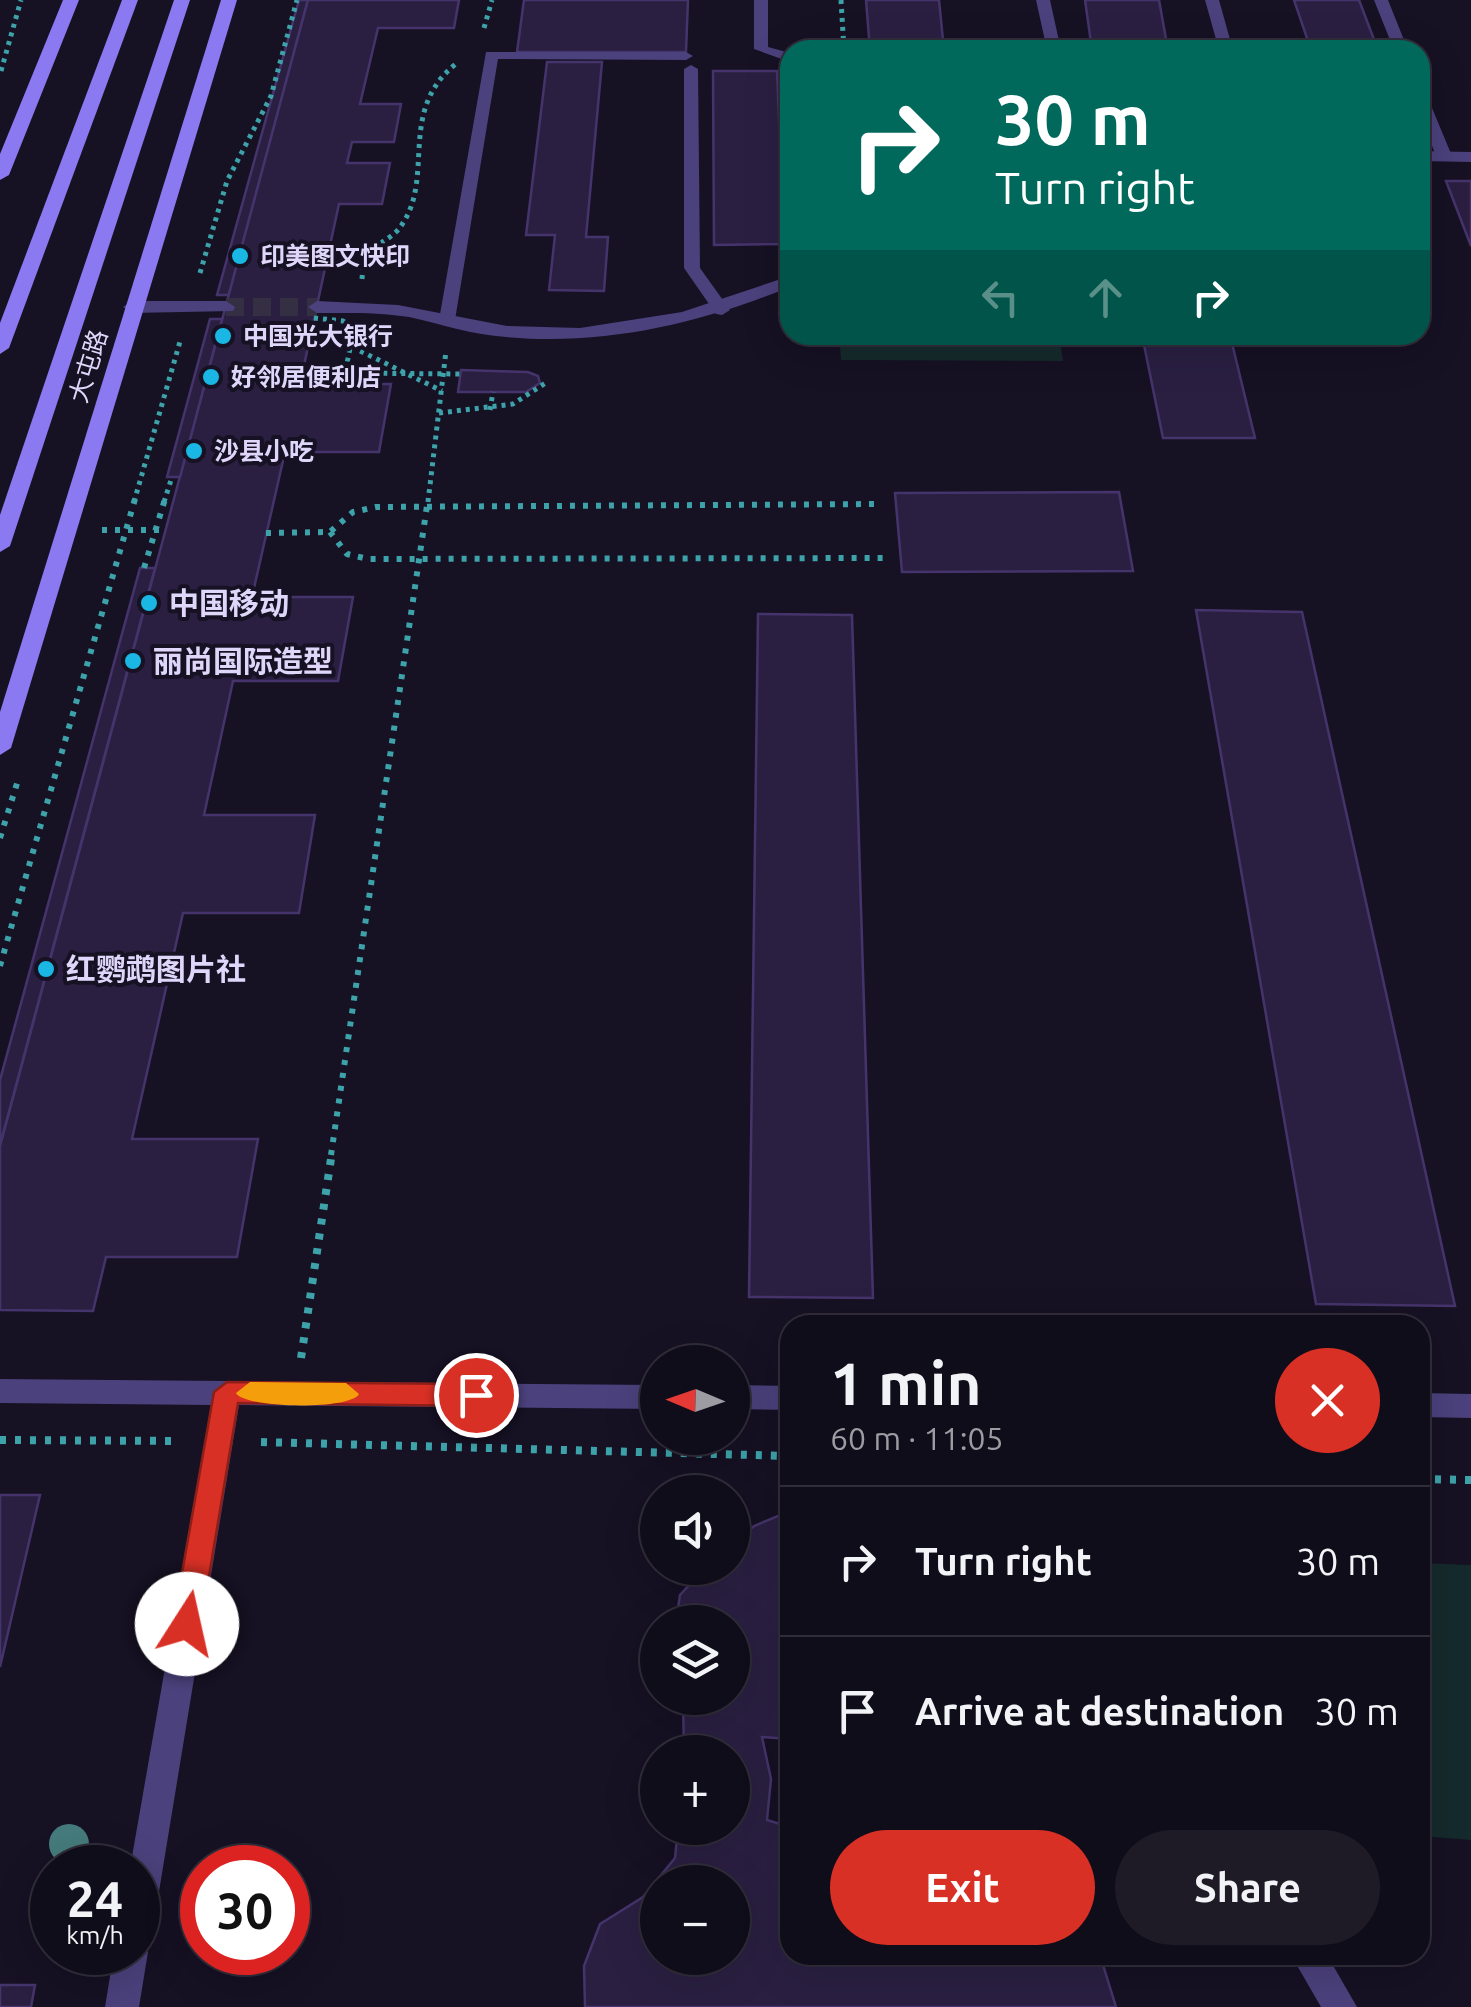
<!DOCTYPE html>
<html lang="en">
<head>
<meta charset="utf-8">
<style>
  body { margin:0; font-family:Ubuntu,"Noto Sans SC",sans-serif; background:#1e1b27; color:#f1f3f6; height:100vh; display:flex; flex-direction:column; font-size:38px; white-space:nowrap }
  * { box-sizing:border-box; margin:0 }
  p { font-size:32px; color:#9c9ca2 }
  .icon { flex:none; width:55px; height:55px; fill:none; stroke:currentColor; stroke-width:2; stroke-linecap:round; stroke-linejoin:round }
  .map { position:relative; flex:1; overflow:hidden }
  .sheet { position:absolute; left:780px; top:1315px; width:650px; height:650px; display:flex; flex-direction:column; background:#100d1a; border-radius:30px; box-shadow:0 10px 40px #0002,0 0 0 2px #302d39 }
  .sheet>* { flex:none }
  .hud { position:absolute; left:780px; top:40px; width:650px; height:305px; border-radius:30px; box-shadow:0 10px 40px #0002,0 0 0 2px #302d39; background:#00695c; color:#fff; overflow:hidden }
  .needle { width:65px; rotate:272deg }
  .fabs { position:absolute; left:640px; top:1345px; display:grid; gap:20px }
  .fabs a { display:grid; place-items:center; width:110px; height:110px; border-radius:50%; background:#100d1a; box-shadow:0 10px 40px #0002,0 0 0 2px #302d39; font-size:50px }
  .speed { position:absolute; left:30px; top:1845px; display:flex; gap:20px; font-size:50px; font-weight:700; text-align:center }
  .speed>* { display:grid; place-content:center; width:130px; height:130px; border-radius:50%; background:#100d1a; box-shadow:0 10px 40px #0002,0 0 0 2px #302d39; line-height:1 }
  .speed small { font-size:25px; font-weight:400 }
  .speed .limit { border:15px solid #d22; background:#fff; color:#111 }
  .pin { position:absolute; display:grid; place-items:center; width:85px; height:85px; color:#fff; margin:-42px; border:5px solid #fff; border-radius:50%; box-shadow:0 2px 10px #0007 }
  .me { position:absolute; width:110px; margin:-55px; rotate:10deg; stroke-linejoin:round; filter:drop-shadow(0 0 8px #0008) }
  .turn { display:flex; align-items:center; gap:35px; height:210px; padding:0 50px; font-size:45px }
  .turn .icon { width:130px; height:130px; stroke-width:2.5 }
  .turn b { display:block; font-size:70px; line-height:85px }
  .lanes { display:flex; align-items:center; height:95px; padding:0 50px; background:#0003; justify-content:center; gap:50px; direction:ltr }
  .lanes .off { opacity:.35 }
  .round { display:grid; place-items:center; flex:none; width:105px; height:105px; border-radius:52px; background:#1e1b27 }
  .summary { display:flex; align-items:center; justify-content:space-between; height:170px; padding:0 50px }
  h1 { font-size:60px; font-weight:700; line-height:75px }
  .button { display:flex; gap:20px; margin-top:auto; padding:20px 50px }
  .button a { flex:1; height:115px; border-radius:60px; background:#d93025; color:#fff; font-size:40px; font-weight:700; line-height:115px; text-align:center }
  .button a+a { background:#1e1b27; color:#f1f3f6 }
  ul { padding:0; list-style:none }
  li { display:flex; align-items:center; gap:30px; height:150px; padding:0 50px; border-top:2px solid #302d39 }
  li div { flex:1 }
  li b { display:block; font-size:38px }
  li em { font-style:normal }
  .map>svg:first-child { display:block }
</style>
</head>
<body>
<div class="map">
<svg width="1471" height="2007" viewBox="0 0 1471 2007">
  <rect width="100%" height="100%" fill="#161123"/>
  <g fill="#152a2c">
    <polygon points="839,335 1059,335 1063,361 841,360"/>
    <polygon points="1420,1563 1471,1565 1471,1840 1420,1836"/>
  </g>
  <g fill="#2a1f41" stroke="#45346b" stroke-width="2.5" fill-rule="evenodd">
    <polygon points="299,0 308,0 229,295 217,295"/>
    <polygon points="308,0 459,0 454,28 378,28 360,104 401,104 394,142 352,142 347,163 390,163 382,204 339,204 300,384 391,384 379,452 285,452 252,597 353,597 338,681 233,681 204,815 315,815 299,913 183,913 132,1139 258,1139 237,1257 106,1257 93,1311 0,1310 0,1146"/>
    <polygon points="524,0 688,0 686,52 517,52"/>
    <polygon points="866,0 939,0 944,50 870,50"/>
    <polygon points="1085,0 1159,0 1168,50 1092,50"/>
    <polygon points="1294,0 1359,0 1378,50 1311,50"/>
    <polygon points="547,62 602,62 586,237 608,237 604,291 549,290 555,235 526,235"/>
    <polygon points="713,71 777,71 784,244 714,245"/>
    <polygon points="1446,181 1471,181 1471,246"/>
    <polygon points="210,319 222,319 180,477 167,477"/>
    <polygon points="1142,335 1230,335 1255,438 1163,438"/>
    <polygon points="461,370 528,372 538,376 540,383 526,392 458,392"/>
    <polygon points="1119,492 1133,571 902,572 895,493"/>
    <polygon points="140,568 155,568 0,1145 0,1080"/>
    <polygon points="1196,610 1302,612 1455,1306 1316,1304"/>
    <polygon points="758,614 852,615 873,1298 749,1297"/>
    <polygon points="0,1495 40,1495 0,1667"/>
    <path d="M790,1511V1739L762,1737L771,1779L767,1820L790,1827V1955H1100L1116,2007H585L584,1966L600,1924L643,1897L675,1858L678,1828H732V1752H684L683,1698H732V1622H676L680,1595L705,1568H732V1544L754,1526ZM658,1882H732V1958H658Z"/>
    <polygon points="0,1985 35,1985 31,2007 0,2007"/>
  </g>
  <g fill="none" stroke-linecap="round" stroke-linejoin="round">
    <polyline stroke="#342f43" stroke-width="18" stroke-dasharray="18 9" stroke-linecap="butt" points="226,307 317,307"/>
    <g stroke="#3da2a9" stroke-width="5" stroke-dasharray="4 5" stroke-linecap="butt">
      <polyline points="841,0 844,50"/>
      <polyline points="484,28 492,0"/>
      <polyline points="1,71 21,0"/>
      <polyline points="328,251 366,252"/>
      <polyline points="200,273 227,181 271,96 297,0"/>
      <path d="M362,279L364,254C374,246 388,240 397,231C439,182 394,112 457,63"/>
      <polyline points="344,343 442,391"/>
      <polyline points="490,410 493,392"/>
      <polyline points="439,413 513,404 547,382"/>
      <polyline points="134,502 181,338"/>
      <polyline points="164,502 172,477"/>
      <polyline points="428,502 446,351"/>
    </g>
    <g stroke="#3da2a9" stroke-width="6" stroke-dasharray="5 8" stroke-linecap="butt">
      <polyline points="102,530 166,530"/>
      <polyline points="330,532 347,554 368,559 885,558"/>
      <polyline points="266,533 330,532 353,512 376,507 879,504"/>
      <polyline points="144,568 165,499"/>
      <polyline points="0,838 19,777"/>
      <polyline points="0,966 135,499"/>
      <polyline points="331,1155 428,499"/>
    </g>
    <g stroke="#3da2a9" stroke-width="8" stroke-dasharray="6 9" stroke-linecap="butt">
      <polyline points="301,1358 332,1152"/>
      <polyline points="0,1440 179,1441"/>
      <polyline points="261,1442 790,1456"/>
      <polyline points="1420,1479 1471,1480"/>
    </g>
    <g fill="#4b417c" fill-rule="evenodd">
      <polygon points="754,0 768,0 768,47 790,53 790,62 754,49"/>
      <polygon points="1036,0 1050,0 1061,50 1047,50"/>
      <polygon points="1205,0 1219,0 1233,50 1219,50"/>
      <polygon points="1374,0 1388,0 1408,50 1394,50"/>
      <polygon points="486,52 686,52 693,56 686,60 498,59 455,320 447,325 439,320"/>
      <polygon points="691,65 698,69 700,268 730,310 722,315 716,314 684,268 684,69"/>
      <polygon points="1420,92 1427,96 1452,156 1449,159 1436,156 1420,115"/>
    </g>
    <g fill="#4b417c" fill-rule="evenodd">
      <polygon points="1420,151 1471,152 1471,162 1420,161"/>
      <path d="M790,276V287C699,324 604,346 506,337C473,335 441,324 409,317C378,312 348,313 317,313L308,307L317,301L398,305L507,326L580,328L682,312Z"/>
      <polygon points="226,301 235,307 233,311 132,313 123,307 132,301"/>
      <polygon points="0,1379 658,1385 658,1409 239,1405 155,1916 150,1927 138,1932 138,1868 130,1868 211,1405 0,1403"/>
      <polygon points="732,1385 790,1386 790,1410 732,1409"/>
      <polygon points="1420,1393 1471,1394 1471,1418 1420,1417"/>
      <polygon points="138,1938 148,1952 139,2007 105,2007 114,1952 138,1952"/>
      <polygon points="1291,1955 1327,1955 1357,2007 1321,2007"/>
    </g>
    <g fill="#8a79f0" fill-rule="evenodd">
      <polygon points="63,0 79,0 9,175 0,180 0,154"/>
      <polygon points="122,0 138,0 9,348 0,354 0,323"/>
      <polygon points="174,0 190,0 10,546 0,552 0,515"/>
      <polygon points="221,0 237,0 11,748 0,755 0,712"/>
    </g>
    <polyline stroke="#3da2a9" stroke-width="5" stroke-dasharray="4 5" stroke-linecap="butt" points="314,318 343,321 354,329 345,373 461,374"/>
  </g>
  <circle fill="#457b7c" cx="69" cy="1844" r="20"/>
  <polygon fill="#d93025" stroke="#8d1f18" stroke-width="2.5" points="227,1382 476,1384 489,1395 476,1406 238,1403 201,1624 197,1633 187,1636 177,1633 173,1624 214,1392"/>
  <path fill="#f59e0b" d="M250,1382L346,1383L359,1394C351,1410 245,1409 236,1393Z"/>
  <g fill="#1ab6e4" stroke="#161123" stroke-width="4">
    <circle cx="240" cy="256" r="10"/>
    <circle cx="223" cy="336" r="10"/>
    <circle cx="211" cy="377" r="10"/>
    <circle cx="194" cy="451" r="10"/>
    <circle cx="149" cy="603" r="10"/>
    <circle cx="133" cy="661" r="10"/>
    <circle cx="46" cy="969" r="10"/>
  </g>
  <g text-anchor="middle" dominant-baseline="central" stroke-width="8" stroke-linejoin="round" paint-order="stroke">
    <g font-size="25" font-weight="bold" fill="#dfd7fa" stroke="#161123" text-anchor="start">
      <text x="260" y="256">印美图文快印</text>
      <text x="243" y="336">中国光大银行</text>
      <text x="231" y="377">好邻居便利店</text>
      <text x="214" y="451">沙县小吃</text>
    </g>
    <g font-size="25" fill="#dfd7fa" stroke="#161123">
      <text transform="translate(88 366) rotate(-73)">大屯路</text>
    </g>
    <g font-size="30" font-weight="bold" fill="#dfd7fa" stroke="#161123" text-anchor="start">
      <text x="169" y="603">中国移动</text>
      <text x="153" y="661">丽尚国际造型</text>
      <text x="66" y="969">红鹦鹉图片社</text>
    </g>
  </g>
</svg>
<div class="fabs">
<a><svg class="needle" viewBox="-14 -14 28 28"><path d="M0-13l5 13h-10z" fill="#e53935"/><path d="M0 13l5-13h-10z" fill="#9c9ca2"/></svg></a>
<a><svg class="icon" aria-label="sound" viewBox="0 0 24 24"><path d="M4 9h4l5-4v14l-5-4H4zM17 9q2 3 0 6"/></svg></a>
<a><svg class="icon" aria-label="layers" viewBox="0 0 24 24"><path d="M12 4l9 5-9 5-9-5zM3 14l9 5 9-5"/></svg></a>
<a>+</a>
<a>−</a>
</div>
<div class="speed"><div>24<small>km/h</small></div><div class="limit">30</div></div>
<div class="pin" style="left:476px;top:1395px;background:#d93025"><svg class="icon" aria-label="arrive" viewBox="0 0 24 24"><path d="M6 21V4h12l-3 4 3 4H6"/></svg></div>
<svg class="me" style="left:187px;top:1624px" viewBox="-20 -20 40 40"><circle r="19" fill="#fff"/><path d="M0-13L10 11 0 6-10 11z" fill="#d93025"/></svg>
<div class="hud">
<div class="turn"><svg class="icon" aria-label="right" viewBox="0 0 24 24"><path d="M7 20v-9h11M14 6l5 5-5 5"/></svg><div><b>30 m</b>Turn right</div></div>
<div class="lanes"><svg class="icon off" aria-label="left" viewBox="0 0 24 24"><path d="M17 20v-9H6M10 6l-5 5 5 5"/></svg><svg class="icon off" aria-label="ahead" viewBox="0 0 24 24"><path d="M12 20V5M6 11l6-6 6 6"/></svg><svg class="icon" aria-label="right" viewBox="0 0 24 24"><path d="M7 20v-9h11M14 6l5 5-5 5"/></svg></div>
</div>
<section class="sheet">
<div class="summary"><div><h1>1 min</h1><p>60 m · 11:05</p></div><a class="round" style="background:#d93025;color:#fff"><svg class="icon" aria-label="close" viewBox="0 0 24 24"><path d="M6 6l12 12M18 6L6 18"/></svg></a></div>
<ul>
<li><svg class="icon" aria-label="right" viewBox="0 0 24 24"><path d="M7 20v-9h11M14 6l5 5-5 5"/></svg><div><b>Turn right</b></div><em>30 m</em></li>
<li><svg class="icon" aria-label="arrive" viewBox="0 0 24 24"><path d="M6 21V4h12l-3 4 3 4H6"/></svg><div><b>Arrive at destination</b></div><em>30 m</em></li>
</ul>
<div class="button"><a>Exit</a><a>Share</a></div>
</section>
</div>
</body>
</html>
